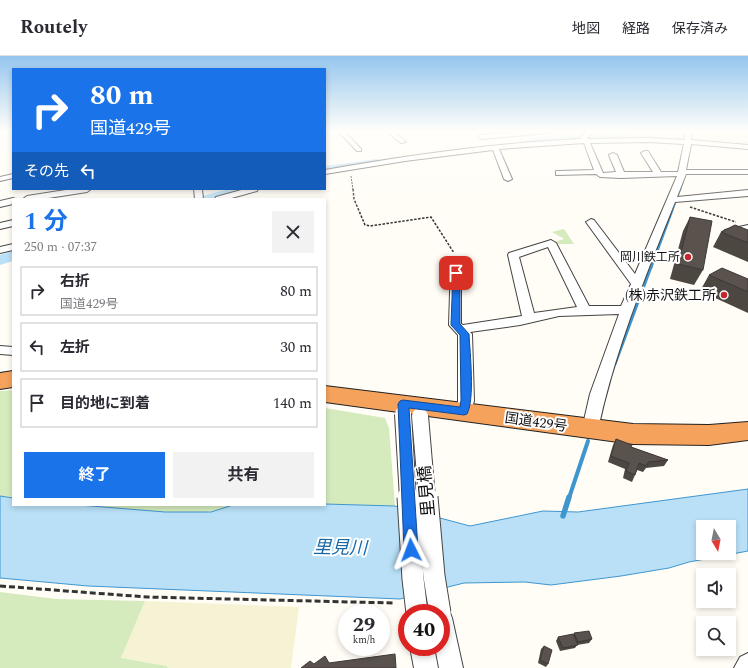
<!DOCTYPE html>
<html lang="ja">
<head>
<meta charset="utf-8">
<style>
  body { margin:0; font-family:Spectral,"Noto Sans JP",serif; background:#f2f2f3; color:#2b2b33; height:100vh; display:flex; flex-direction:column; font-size:15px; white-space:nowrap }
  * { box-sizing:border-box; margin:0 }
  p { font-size:13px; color:#7c7c81 }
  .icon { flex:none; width:22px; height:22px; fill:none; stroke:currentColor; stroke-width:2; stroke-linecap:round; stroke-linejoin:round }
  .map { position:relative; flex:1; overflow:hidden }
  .panel { position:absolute; left:12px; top:142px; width:314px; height:308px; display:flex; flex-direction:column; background:#fff; border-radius:0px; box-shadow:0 2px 6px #0003 }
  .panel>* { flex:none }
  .banner { position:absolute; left:12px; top:12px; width:314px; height:122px; border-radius:0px; box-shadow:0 2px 6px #0003; background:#1a73e8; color:#fff; overflow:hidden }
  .needle { width:26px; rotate:170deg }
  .controls { position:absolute; left:696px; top:464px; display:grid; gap:8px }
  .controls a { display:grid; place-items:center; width:40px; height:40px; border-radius:0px; background:#fff; box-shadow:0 2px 6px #0003; font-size:20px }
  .speed { position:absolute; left:338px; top:548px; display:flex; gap:8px; font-size:20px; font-weight:700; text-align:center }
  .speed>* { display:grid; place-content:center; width:52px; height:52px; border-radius:50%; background:#fff; box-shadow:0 2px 6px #0003; line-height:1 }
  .speed small { font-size:10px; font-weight:400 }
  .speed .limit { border:6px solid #d22; background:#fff; color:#111 }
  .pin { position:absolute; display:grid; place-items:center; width:34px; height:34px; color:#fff; margin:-17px; border-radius:8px; box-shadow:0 2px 6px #0006 }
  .me { position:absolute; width:44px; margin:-22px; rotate:357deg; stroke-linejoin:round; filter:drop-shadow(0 0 3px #0008) }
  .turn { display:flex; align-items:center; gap:14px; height:84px; padding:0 12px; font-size:18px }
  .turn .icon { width:52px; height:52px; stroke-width:2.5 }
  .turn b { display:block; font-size:28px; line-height:34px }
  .then { display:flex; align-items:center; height:38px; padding:0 12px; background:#0003; gap:8px; font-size:15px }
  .round { display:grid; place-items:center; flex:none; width:42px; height:42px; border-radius:0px; background:#f2f2f3 }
  .summary { display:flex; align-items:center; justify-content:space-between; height:68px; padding:0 12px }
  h1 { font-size:24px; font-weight:700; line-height:30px; color:#1a73e8 }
  .primary-button { display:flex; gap:8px; margin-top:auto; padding:8px 12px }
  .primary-button a { flex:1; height:46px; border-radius:0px; background:#1a73e8; color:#fff; font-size:16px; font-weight:700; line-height:46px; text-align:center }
  .primary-button a+a { background:#f2f2f3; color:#2b2b33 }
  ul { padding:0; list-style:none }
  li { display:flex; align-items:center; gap:12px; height:50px; margin:0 8px 6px; padding:0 4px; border:2px solid #e1e1e2; border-radius:0px }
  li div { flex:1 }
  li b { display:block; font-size:15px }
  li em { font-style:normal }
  header { display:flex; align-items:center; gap:24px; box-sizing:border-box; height:56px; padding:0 20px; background:#fff; border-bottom:1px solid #e1e1e2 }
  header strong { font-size:19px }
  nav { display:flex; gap:22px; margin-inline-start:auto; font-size:14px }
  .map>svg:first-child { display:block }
</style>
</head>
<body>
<header>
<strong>Routely</strong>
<nav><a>地図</a><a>経路</a><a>保存済み</a></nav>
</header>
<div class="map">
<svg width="748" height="612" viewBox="0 0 748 612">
  <rect width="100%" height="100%" fill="#fffdf5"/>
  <g fill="#f6f3d4">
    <polygon points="691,75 748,75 748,87 692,84"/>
    <polygon points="145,545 299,551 291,612 168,612 167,610 121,602"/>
  </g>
  <g fill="#d5ebbd">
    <polygon points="564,173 574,188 556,188 554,186 564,183 552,176"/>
    <polygon points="13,334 13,442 0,440 0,335"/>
    <polygon points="325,352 385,362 389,372 395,450 325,448"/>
    <path d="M79,449H233C207,465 112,452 79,449Z"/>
    <polygon points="0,536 56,543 145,545 121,602 167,610 168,612 0,612"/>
  </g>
  <path fill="#b9e0f7" stroke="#3f96cf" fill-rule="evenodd" d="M748,433V495L689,506L669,512L621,520L551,529L525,526L464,527L400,543L88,530L0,522V440L13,442V449H79L165,456H211L233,449L325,448L395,450L470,470L543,455L578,456ZM703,471H729V497H703Z"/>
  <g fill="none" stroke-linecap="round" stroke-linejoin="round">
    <g stroke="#3f96cf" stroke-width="2">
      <polyline points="734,88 748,89"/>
      <polyline points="687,105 692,85 694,86"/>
      <polyline points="680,134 683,125"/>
    </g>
    <polyline stroke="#3f96cf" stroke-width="2.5" points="651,212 680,133"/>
    <polyline stroke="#3f96cf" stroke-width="3" points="615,308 651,211"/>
    <polyline stroke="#3f96cf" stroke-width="4" points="569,442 588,385"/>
    <polyline stroke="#3f96cf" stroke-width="5.5" points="563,460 569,441"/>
    <g fill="#b9e0f7" fill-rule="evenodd">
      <path d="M629,79L692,82L697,85L692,88L608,85L525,90L520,87C526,79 614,79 629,79Z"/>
      <polygon points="377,103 383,106 381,108 325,116 325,110"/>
      <polygon points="229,133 249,133 247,136 221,143 201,143 202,140"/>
      <polygon points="13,195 13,205 0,209 0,199"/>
    </g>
    <g stroke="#444" stroke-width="2">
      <g id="minor">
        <polygon points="338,75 344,75 361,93 361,95 357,95"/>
        <polygon points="386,75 393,75 406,86 401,87"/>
        <polygon points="531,75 552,75 549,77 481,83 478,81 481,79"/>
        <path d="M586,75H592L593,77L587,82L588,83L648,82L685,84V75H691V84L748,89V93L691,88L686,114H748V118H686L677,141L748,134V140L675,146C645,221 615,294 598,373L596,377L590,379L584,377L582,373L590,338L619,258L559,260L520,269L470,276L472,278L474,345L470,359L464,361L458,359L456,355L458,345V279L449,269L451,204L452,202H460L461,204V268L463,269L522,260L508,199L509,197L551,184L556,187L589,250H621L631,228L586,166L591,163L594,164L635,218L677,120L621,122L600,121L596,118L556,119V115H559L594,114L584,87L499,93L512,123L508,125L504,123L493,94L405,105L325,118V114C410,99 495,87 581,83L580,81L586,76ZM648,86L684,88L678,116H661L648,95H645L641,97L653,116H624L617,99L613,97L609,99L616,116L603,117L590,87ZM548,191L577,251L534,257L519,201Z"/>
        <polygon points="13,118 13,122 0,125 0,121"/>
        <polygon points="72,133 91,133 87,136 42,143 23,143 27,140"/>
        <polygon points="194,133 202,133 203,143 195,143"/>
        <polygon points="245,133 258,133 257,135 228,143 215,143 216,141"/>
        <polygon points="13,142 15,143 13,143 13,148 0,151 0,145"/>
        <polygon points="13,164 13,170 0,173 0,167"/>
        <polygon points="748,169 748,175 728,179 723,176 725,174"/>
        <polygon points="13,188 13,194 0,197 0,191"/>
        <polygon points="0,290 13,291 13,299 0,298"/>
        <polygon points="441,551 449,554 452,562 463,612 439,612 435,591 441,591 441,557 432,557 433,554"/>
        <polygon points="410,591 434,591 438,612 414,612"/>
        <polygon points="748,597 748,612 734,612 740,601"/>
      </g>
    </g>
    <g stroke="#222" stroke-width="2">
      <g id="highway">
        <polygon points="13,315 13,331 0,333 0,317"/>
        <polygon points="325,330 633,368 709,369 748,366 748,384 709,389 633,388 325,346"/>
      </g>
    </g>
    <polyline stroke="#333" stroke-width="1" stroke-dasharray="2 1" stroke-linecap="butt" points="351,120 353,134"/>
    <g stroke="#333" stroke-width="1.5" stroke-dasharray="2.5 1.5" stroke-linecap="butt">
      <polyline points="353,133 354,143 365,169 370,170 431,161 454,197"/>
      <polyline points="690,151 736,166"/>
    </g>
    <polyline stroke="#333" stroke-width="3" stroke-dasharray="6 3" stroke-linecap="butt" points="0,530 147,541 393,547"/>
    <use href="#minor" fill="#fff" fill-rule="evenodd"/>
    <use href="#highway" fill="#f5a25d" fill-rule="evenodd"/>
    <g stroke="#444" stroke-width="18" stroke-linecap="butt">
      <g id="minor-bridge-far1">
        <polyline points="403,358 408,442"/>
        <polyline points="420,360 427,442"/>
      </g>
    </g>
    <g stroke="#444" stroke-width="23" stroke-linecap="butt">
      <g id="minor-bridge">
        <polyline points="408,441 413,523 417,557"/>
        <polyline points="427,441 434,520 440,557"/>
      </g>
    </g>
    <use href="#minor-bridge-far1" stroke="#fff" stroke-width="16"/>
    <use href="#minor-bridge" stroke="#fff" stroke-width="21"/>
  </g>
  <g fill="#4d4742">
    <polygon points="690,161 703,214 694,229 670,223 683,175"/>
    <polygon points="748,174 748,206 713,191 721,176"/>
    <polygon points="709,219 748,223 748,257 700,235"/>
    <polygon points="616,383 631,391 668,404 664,410 646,412 643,416 637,414 635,419 632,426 623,422 625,413 608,406 613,389"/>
    <polygon points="574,577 592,583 589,587 577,589 575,592 560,595 556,585 558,581 573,579"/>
    <polygon points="544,590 548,608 546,611 538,607 541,593"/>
  </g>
  <g fill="#5a524d" stroke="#3f3936">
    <polygon points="690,161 712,165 703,214 678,208"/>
    <polygon points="735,169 748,174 748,187 721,176"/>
    <polygon points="722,212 748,223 748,236 709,219"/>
    <polygon points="616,383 632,389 631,391 668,404 648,406 647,410 639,407 635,419 626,415 629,407 611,400"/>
    <polygon points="589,575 592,583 578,586 574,577"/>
    <polygon points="573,578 578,589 563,592 558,581"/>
    <polygon points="544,590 552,594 548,608 540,604"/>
    <polygon points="395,598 396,612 301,612 310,605 314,608 325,600 329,607"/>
  </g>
  <linearGradient id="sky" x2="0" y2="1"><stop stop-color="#95c6ee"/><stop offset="0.47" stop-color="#fffefa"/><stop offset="1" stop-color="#fffefa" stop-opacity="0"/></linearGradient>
  <rect width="748" height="160" fill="url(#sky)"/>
  <path fill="#1a73e8" stroke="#114b97" d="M453,215H458L460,217V268L469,278C470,297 475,343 467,358L464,359L409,352L418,494L416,498L411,500L406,498L404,494L398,348L400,345L403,344L460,351L461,344L460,279L451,269Z"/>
  <g fill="#c4262e" stroke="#fff" stroke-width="1.5">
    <circle cx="688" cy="201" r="4"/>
    <circle cx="724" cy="239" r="4"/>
  </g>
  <g text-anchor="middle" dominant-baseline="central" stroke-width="4" stroke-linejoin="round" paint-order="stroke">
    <g font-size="12" fill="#111" stroke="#fff" text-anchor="end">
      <text x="680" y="201">岡川鉄工所</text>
    </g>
    <g font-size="14" fill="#111" stroke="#fff" text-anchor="end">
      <text x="716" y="239">(株)赤沢鉄工所</text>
    </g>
    <g font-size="14" fill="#111" stroke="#fff">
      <text transform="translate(536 366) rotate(8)">国道429号</text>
    </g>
    <g font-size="17" fill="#111" stroke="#fff">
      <text transform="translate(427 435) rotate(-95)">里見橋</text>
    </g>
    <g font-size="18" font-style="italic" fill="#1768a6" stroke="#fff">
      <text transform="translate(340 492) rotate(1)">里見川</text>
    </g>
  </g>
</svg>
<div class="controls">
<a><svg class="needle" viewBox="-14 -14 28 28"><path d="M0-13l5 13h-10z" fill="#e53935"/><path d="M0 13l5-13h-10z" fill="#7c7c81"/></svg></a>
<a><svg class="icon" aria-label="sound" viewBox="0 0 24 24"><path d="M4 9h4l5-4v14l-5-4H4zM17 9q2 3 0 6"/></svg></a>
<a><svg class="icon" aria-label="search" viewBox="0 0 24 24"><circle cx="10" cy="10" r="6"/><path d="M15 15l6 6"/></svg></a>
</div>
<div class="speed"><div>29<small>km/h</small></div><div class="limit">40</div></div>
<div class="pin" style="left:456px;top:217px;background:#d93025"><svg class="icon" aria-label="arrive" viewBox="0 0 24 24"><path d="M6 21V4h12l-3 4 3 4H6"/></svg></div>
<svg class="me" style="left:411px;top:494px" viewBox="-20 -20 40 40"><path d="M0-17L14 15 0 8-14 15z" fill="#1a73e8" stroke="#fff" stroke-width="4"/></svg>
<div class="banner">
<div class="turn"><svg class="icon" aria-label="right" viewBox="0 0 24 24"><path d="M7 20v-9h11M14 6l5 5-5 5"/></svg><div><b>80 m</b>国道429号</div></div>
<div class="then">その先<svg class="icon" aria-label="left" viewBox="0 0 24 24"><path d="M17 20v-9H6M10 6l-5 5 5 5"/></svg></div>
</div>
<section class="panel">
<div class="summary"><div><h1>1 分</h1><p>250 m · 07:37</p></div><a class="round"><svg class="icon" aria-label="close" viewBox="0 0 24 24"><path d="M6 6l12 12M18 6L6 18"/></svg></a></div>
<ul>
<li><svg class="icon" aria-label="right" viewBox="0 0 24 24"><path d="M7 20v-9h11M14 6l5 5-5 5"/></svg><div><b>右折</b><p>国道429号</p></div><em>80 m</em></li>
<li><svg class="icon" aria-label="left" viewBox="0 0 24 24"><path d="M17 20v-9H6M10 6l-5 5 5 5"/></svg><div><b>左折</b></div><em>30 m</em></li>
<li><svg class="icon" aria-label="arrive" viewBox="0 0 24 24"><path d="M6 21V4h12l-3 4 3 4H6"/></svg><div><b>目的地に到着</b></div><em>140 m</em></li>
</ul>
<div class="primary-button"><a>終了</a><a>共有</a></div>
</section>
</div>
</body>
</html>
